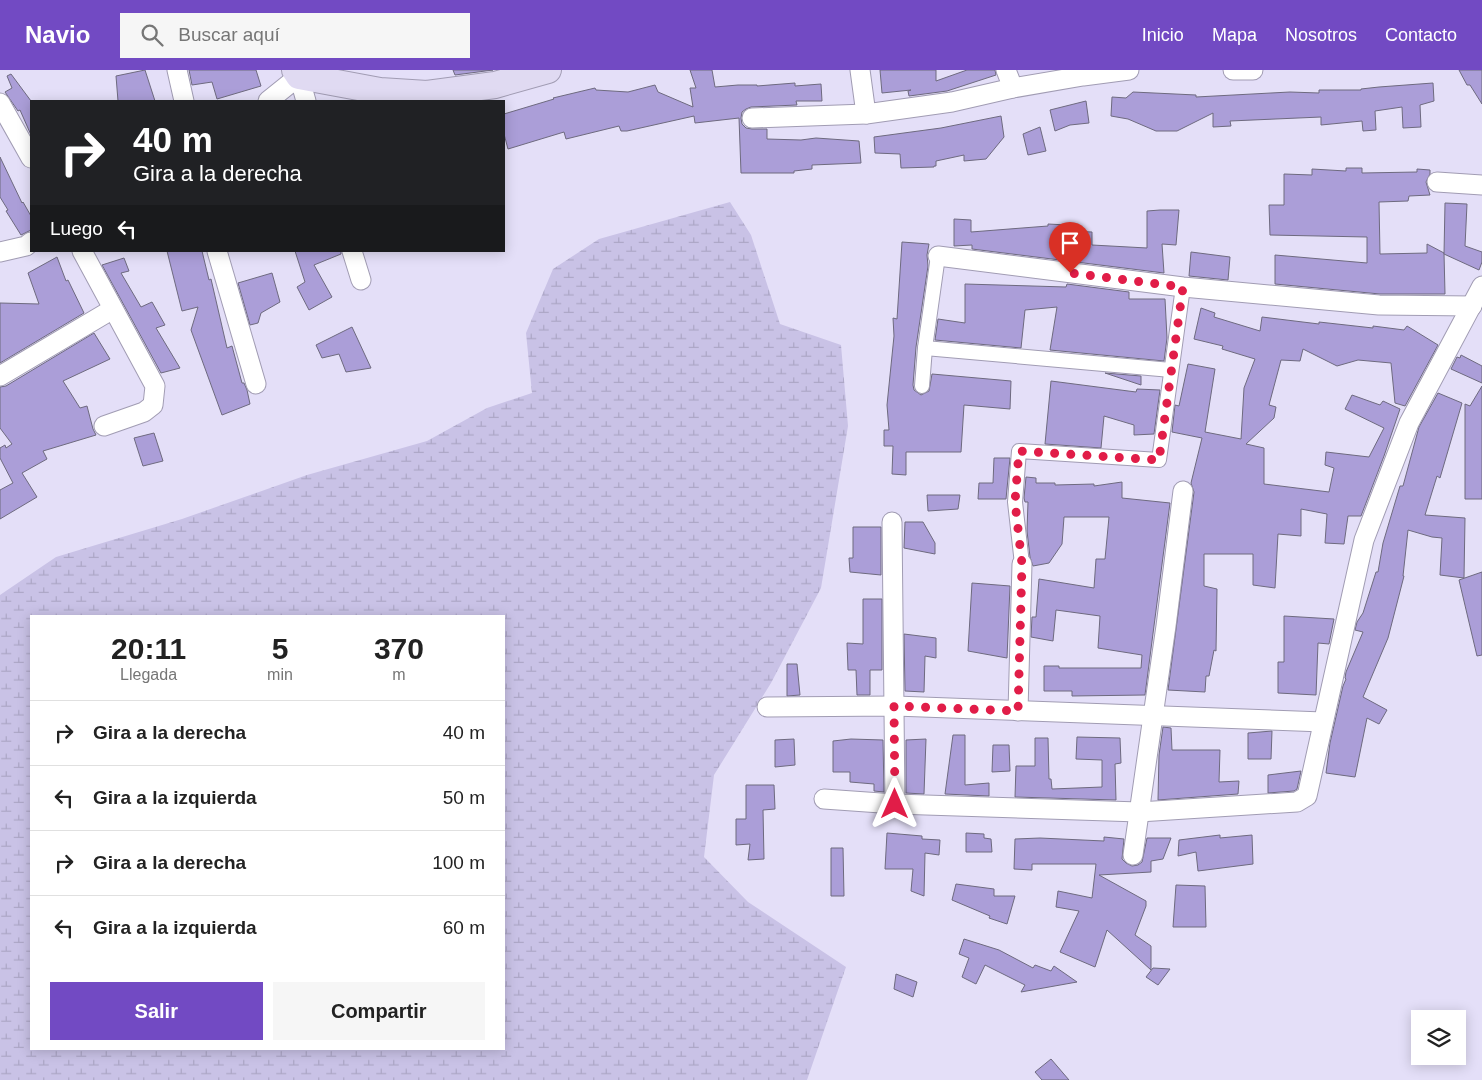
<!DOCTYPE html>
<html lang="es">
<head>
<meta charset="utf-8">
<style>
  body { margin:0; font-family:Helvetica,sans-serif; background:#f6f6f6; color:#222; height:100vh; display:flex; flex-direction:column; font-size:19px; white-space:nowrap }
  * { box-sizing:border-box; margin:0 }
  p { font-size:16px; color:#767676 }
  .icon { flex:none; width:28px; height:28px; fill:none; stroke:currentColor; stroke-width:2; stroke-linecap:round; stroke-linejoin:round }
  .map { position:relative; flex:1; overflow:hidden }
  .drawer { position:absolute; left:30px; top:545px; width:475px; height:435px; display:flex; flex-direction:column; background:#fff; border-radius:0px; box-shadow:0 2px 12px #0003 }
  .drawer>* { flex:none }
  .banner { position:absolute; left:30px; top:30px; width:475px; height:152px; border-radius:0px; box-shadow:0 2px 12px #0003; background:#202124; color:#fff; overflow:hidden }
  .buttons { position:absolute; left:1411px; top:940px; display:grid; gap:10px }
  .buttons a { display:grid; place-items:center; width:55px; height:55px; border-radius:0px; background:#fff; box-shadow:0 2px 12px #0003; font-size:25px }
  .pin { position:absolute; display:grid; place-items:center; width:42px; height:42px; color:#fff; margin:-51px -21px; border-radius:50% 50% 50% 0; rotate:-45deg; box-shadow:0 0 5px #0007 }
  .pin .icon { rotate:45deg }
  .me { position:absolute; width:55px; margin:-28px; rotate:0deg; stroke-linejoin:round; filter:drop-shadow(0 0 4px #0008) }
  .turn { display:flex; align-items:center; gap:18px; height:105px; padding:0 20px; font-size:22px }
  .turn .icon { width:65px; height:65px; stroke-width:2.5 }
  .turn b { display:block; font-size:35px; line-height:42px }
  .then { display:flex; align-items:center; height:48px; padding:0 20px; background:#0003; gap:10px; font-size:19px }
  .eta { display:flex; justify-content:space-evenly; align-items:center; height:85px; text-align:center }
  .eta b { font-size:30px; font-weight:700; line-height:35px }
  .primary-button { display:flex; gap:10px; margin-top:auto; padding:10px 20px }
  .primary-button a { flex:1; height:58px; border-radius:0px; background:#724ac3; color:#fff; font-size:20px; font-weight:700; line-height:58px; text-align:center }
  .primary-button a+a { background:#f6f6f6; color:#222 }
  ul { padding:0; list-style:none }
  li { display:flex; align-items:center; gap:15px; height:65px; padding:0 20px; border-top:1px solid #e0e0e0 }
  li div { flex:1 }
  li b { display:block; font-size:19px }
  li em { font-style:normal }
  header { display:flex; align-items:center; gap:30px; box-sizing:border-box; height:70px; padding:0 25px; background:#724ac3; color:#fff }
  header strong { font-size:24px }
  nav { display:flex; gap:28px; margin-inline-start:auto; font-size:18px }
  .search { width:350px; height:45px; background:#f6f6f6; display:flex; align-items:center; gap:12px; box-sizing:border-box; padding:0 18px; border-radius:0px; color:#767676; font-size:19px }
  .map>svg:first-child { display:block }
</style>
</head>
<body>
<header>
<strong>Navio</strong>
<div class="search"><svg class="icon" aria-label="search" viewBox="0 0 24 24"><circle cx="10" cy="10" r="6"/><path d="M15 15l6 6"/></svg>Buscar aquí</div>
<nav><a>Inicio</a><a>Mapa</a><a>Nosotros</a><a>Contacto</a></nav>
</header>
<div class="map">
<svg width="1482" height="1010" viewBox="0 0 1482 1010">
  <defs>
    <pattern id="wetland-marsh" width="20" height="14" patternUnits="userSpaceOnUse" patternTransform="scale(1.25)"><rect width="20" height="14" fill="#c9c2e6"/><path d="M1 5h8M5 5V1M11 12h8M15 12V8" fill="none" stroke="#ada7c6"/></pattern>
  </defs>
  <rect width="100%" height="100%" fill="#e4dff8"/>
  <path fill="url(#wetland-marsh)" fill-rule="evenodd" d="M730,132L751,165L780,254L841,275L848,356L821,518L771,613L714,705L704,787L748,832L846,897L807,1010H0V525L56,487L182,449L307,405L427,371L487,338L532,323L526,263L553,199L599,169ZM31,546H504V979H31Z"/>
  <g fill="#ab9ed8" stroke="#6e6a7f">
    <polygon points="145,0 155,31 118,31 116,6"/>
    <polygon points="189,0 256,0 261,16 217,29 212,12 192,15"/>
    <polygon points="453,0 493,0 455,5"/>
    <polygon points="690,0 712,0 715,17 738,15 757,15 757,16 795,13 795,16 821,14 822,31 796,31 797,35 751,37 746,39 742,42 741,48 742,54 746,58 752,59 767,59 767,69 801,70 816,68 859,71 861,93 812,95 812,99 794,101 794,103 741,103 739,48 695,53 694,46 627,61 621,61 619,56 566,69 564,62 508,79 504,64 504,44 554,29 553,28 595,18 596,20 628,22 655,15 658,22 693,37 690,18 696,18"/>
    <polygon points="880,0 936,0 936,11 967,0 995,0 996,5 947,21 909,26 908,21 911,20 882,23"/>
    <polygon points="1459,0 1482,0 1482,34 1470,15 1467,15"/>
    <polygon points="11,4 31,31 31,65 20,40 18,41 5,22 12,18 7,6"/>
    <polygon points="1433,13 1434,31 1420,35 1421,57 1403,58 1402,37 1375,41 1376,60 1363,61 1362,51 1321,55 1321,47 1230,51 1231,56 1213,57 1213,43 1177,61 1156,61 1128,49 1111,46 1112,27 1126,28 1133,22 1196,25 1196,27 1290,22 1319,23 1319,20 1361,20 1361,19 1379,17"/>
    <polygon points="1086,31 1089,53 1070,55 1055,61 1050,40"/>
    <polygon points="1001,46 1004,67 986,89 964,91 964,85 936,91 936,96 934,96 934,97 901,98 900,84 875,83 874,67 941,58"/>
    <polygon points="1040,57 1046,81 1028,85 1023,64"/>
    <polygon points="0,87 22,133 23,132 31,146 31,160 21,165 6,141 8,140 0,127"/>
    <polygon points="1346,98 1362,98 1362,103 1417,102 1417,99 1430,100 1430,104 1426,112 1430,125 1409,126 1408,131 1379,132 1380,184 1427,183 1427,174 1444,183 1445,224 1380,224 1275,214 1275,185 1367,193 1367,167 1270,165 1269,135 1284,135 1284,104 1312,105 1312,99 1346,101"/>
    <polygon points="1445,133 1467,134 1465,176 1482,182 1482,192 1479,200 1444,184"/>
    <polygon points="1160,140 1179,140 1176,175 1162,174 1164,203 972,179 972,175 954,176 954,149 971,150 971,162 1048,156 1048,154 1067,155 1067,161 1092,162 1092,175 1147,178 1147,141"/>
    <polygon points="902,172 929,174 927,185 928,196 916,277 913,315 914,320 921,325 929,321 932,304 1011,311 1010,339 964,335 961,382 906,382 906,405 892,404 893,376 884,376 884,360 889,360 887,335 894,266 893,248 897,249"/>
    <polygon points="167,181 202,181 209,210 211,209 227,278 232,276 242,313 244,313 247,320 250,334 222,345 191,260 198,237 182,241"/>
    <polygon points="295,181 341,181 341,184 314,195 332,227 309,240 297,217 305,212"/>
    <polygon points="1191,182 1230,187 1228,210 1189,206"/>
    <polygon points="57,187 66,211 68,210 84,243 0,293 0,233 39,234 28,203"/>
    <polygon points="124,188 129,201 121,203 141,237 152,232 165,255 156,258 180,298 161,303 102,195"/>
    <polygon points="272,203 280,232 261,243 258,253 250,255 238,213"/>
    <polygon points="965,214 1066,217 1067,214 1129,222 1129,229 1165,229 1167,268 1164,291 1050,280 1057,237 1025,240 1021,278 935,270 938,249 965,253"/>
    <polygon points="1201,238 1215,243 1214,247 1260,261 1262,247 1319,254 1319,252 1373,258 1373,256 1404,260 1407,256 1438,275 1405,336 1395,333 1391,293 1358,290 1337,296 1303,279 1300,291 1281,290 1269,335 1276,337 1274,348 1246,374 1264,378 1264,414 1329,422 1334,398 1325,395 1326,382 1369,387 1384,358 1345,339 1352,325 1380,335 1383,331 1400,339 1384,386 1361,446 1348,446 1344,474 1325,473 1327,444 1301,439 1301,466 1278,464 1275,518 1253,515 1253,484 1204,484 1204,516 1217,519 1216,581 1214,580 1209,606 1206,606 1205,622 1168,620 1194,422 1191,413 1202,368 1172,362 1175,335 1179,336 1188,294 1215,299 1205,362 1241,369 1244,318 1255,289 1222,279 1223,276 1194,269"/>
    <polygon points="352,257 371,298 346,302 339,284 322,288 316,275"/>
    <polygon points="94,263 110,289 63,311 80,338 87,336 93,359 96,365 43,381 47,389 22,403 37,427 0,449 0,420 13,413 0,388 0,378 5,375 6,378 12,374 0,358 0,317 6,316"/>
    <polygon points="1461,285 1482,296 1482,313 1451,299 1457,287 1460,288"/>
    <polygon points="1105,303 1141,306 1141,315"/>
    <polygon points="1051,311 1136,322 1137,319 1160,320 1154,364 1134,365 1134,355 1104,346 1101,378 1045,374"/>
    <polygon points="1482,316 1482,429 1465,429 1465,334 1470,336"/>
    <polygon points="1438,323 1462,333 1440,408 1437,406 1425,445 1465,448 1464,508 1440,505 1442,468 1432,467 1408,460 1403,506 1404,506 1388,568 1363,627 1387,640 1379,654 1367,648 1355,707 1326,703 1330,673 1343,616 1346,609 1345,608 1346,602 1363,562 1355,560 1357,552 1363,543 1376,502 1378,502 1383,473 1400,416 1403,416 1419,357"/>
    <polygon points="154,363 163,391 143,396 134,368"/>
    <polygon points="994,388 1010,388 1006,429 978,429 979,413 993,413"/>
    <polygon points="1026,407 1036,408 1036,413 1055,413 1055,415 1094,414 1094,416 1122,412 1122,428 1170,433 1145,625 1072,626 1072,621 1044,621 1044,596 1059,596 1059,598 1141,598 1142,585 1098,578 1100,546 1056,540 1053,571 1031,567 1032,547 1036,547 1039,509 1094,518 1096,489 1105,489 1109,447 1064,447 1062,474 1049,493 1033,496 1030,487 1027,461 1028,432 1025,432 1024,428"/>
    <polygon points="927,425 960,425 958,439 928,441"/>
    <polygon points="905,452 923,452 935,473 935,484 904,478"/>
    <polygon points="853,457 881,457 881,505 850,502 849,488 853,488"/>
    <polygon points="1482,502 1482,585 1477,586 1459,510"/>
    <polygon points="972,513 1010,516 1007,588 968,581"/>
    <polygon points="863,529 882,529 882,600 870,600 870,625 857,625 856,600 848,600 847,573 863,574"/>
    <polygon points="1284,546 1334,549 1329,574 1318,573 1316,625 1278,623 1278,592 1284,592"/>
    <polygon points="904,564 936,568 936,588 925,586 924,622 905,621"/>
    <polygon points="787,594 797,594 800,625 787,626"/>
    <polygon points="1163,657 1171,658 1172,680 1220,680 1219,712 1239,711 1238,724 1158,730 1159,685"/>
    <polygon points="1272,661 1271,689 1248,689 1248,663"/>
    <polygon points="953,665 965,665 965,715 989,713 989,726 945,724"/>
    <polygon points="1077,667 1120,668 1121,693 1115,694 1116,730 1015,727 1016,696 1035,696 1035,668 1048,668 1049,709 1051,709 1052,719 1102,717 1102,690 1076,689"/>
    <polygon points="794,669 795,695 775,697 775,670"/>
    <polygon points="851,669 883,670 884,722 874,721 874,714 850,712 850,702 833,702 833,671"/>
    <polygon points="926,669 924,724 906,723 906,670"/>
    <polygon points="993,675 1009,675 1010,701 992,702"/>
    <polygon points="1301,701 1297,719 1294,721 1268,723 1268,705"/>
    <polygon points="746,715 774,715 775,739 763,740 764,789 748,790 750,774 736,775 736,749 746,749"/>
    <polygon points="887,763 922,766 922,769 940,770 939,785 925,783 924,826 911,821 913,799 885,799"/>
    <polygon points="966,763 984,764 984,768 991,769 992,782 966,782"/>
    <polygon points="1220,765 1220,768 1252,765 1253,794 1198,801 1196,782 1178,786 1179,770"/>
    <polygon points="1104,767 1124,769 1122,789 1126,793 1132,796 1138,795 1142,792 1147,768 1171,768 1163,789 1151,791 1151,802 1099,805 1146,831 1146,836 1135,865 1151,876 1151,900 1107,860 1095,897 1060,882 1079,841 1056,837 1058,821 1092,828 1096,794 1032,794 1032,800 1014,799 1015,769 1040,768 1104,771"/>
    <polygon points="831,778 843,778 844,826 831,826"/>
    <polygon points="956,814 994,819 994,826 1015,826 1007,854 989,848 990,846 952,830"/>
    <polygon points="1176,815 1205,816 1206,857 1173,857"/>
    <polygon points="964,869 999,880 1033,898 1035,895 1051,901 1054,896 1077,912 1021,922 1025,915 985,895 976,914 962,907 969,888 959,884"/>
    <polygon points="1153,898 1170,899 1158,915 1146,907"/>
    <polygon points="896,904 917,912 913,927 894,919"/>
    <polygon points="1051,989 1069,1010 1042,1010 1035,1002"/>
  </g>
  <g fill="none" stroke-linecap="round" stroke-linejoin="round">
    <g stroke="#a19cb3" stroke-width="16">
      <g id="pedestrian">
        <polyline points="925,278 1171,300"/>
        <polyline points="922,316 925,278 938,186"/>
        <polyline points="1022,494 1015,432 1019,381 1159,390 1183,217"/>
      </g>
    </g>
    <g stroke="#a19cb3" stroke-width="21">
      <g id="minor">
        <polyline points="177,0 184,31"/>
        <polyline points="860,0 866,44"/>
        <polyline points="1006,0 1013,18"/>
        <polyline points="1233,0 1253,0"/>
        <polyline points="268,31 299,6 306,31"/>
        <polyline points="0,33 31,88"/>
        <polyline points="752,48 866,44 952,32 1013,18 1083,6 1129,0"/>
        <polyline points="1437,112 1482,115"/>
        <polyline points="82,181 155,316 153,335 144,342 104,356"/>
        <polyline points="217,181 256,314"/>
        <polyline points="352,181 361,210"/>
        <polyline points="0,182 26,176 31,172"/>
        <polyline points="938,186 1183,217 1379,235 1472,236"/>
        <polyline points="0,306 113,239"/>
        <polyline points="892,452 895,734"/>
        <polyline points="767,637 895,636 1323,652"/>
        <polyline points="1018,641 1022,494"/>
        <polyline points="824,729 895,734 1139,742 1297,732 1307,726 1364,470 1409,353 1482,216"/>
        <polyline points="1133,785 1166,556 1183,421"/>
      </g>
    </g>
    <g stroke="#a19cb3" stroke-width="28">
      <polyline id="secondary" points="295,0 299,6 380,21 427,24 495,15 548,0"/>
    </g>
    <use href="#pedestrian" stroke="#fff" stroke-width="14"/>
    <use href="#minor" stroke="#fff" stroke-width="19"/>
    <use href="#secondary" stroke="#e0daf2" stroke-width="26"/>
  </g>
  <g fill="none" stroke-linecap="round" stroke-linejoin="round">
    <polyline stroke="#e11d48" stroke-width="9" stroke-dasharray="0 16.2" points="895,734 894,636 1018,641 1022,494 1015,432 1019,381 1159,390 1183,217 1070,203"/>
  </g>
</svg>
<div class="buttons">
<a><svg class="icon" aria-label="layers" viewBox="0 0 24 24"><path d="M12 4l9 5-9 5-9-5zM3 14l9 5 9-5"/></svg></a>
</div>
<div class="pin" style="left:1070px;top:203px;background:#d93025"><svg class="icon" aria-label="arrive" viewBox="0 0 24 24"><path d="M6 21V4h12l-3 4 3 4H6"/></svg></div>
<svg class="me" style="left:895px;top:734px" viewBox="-20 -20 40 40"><path d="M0-17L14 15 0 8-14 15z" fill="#e11d48" stroke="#fff" stroke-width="4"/></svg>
<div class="banner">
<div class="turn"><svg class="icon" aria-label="right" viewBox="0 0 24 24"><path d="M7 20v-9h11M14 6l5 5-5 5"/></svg><div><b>40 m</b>Gira a la derecha</div></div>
<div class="then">Luego<svg class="icon" aria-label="left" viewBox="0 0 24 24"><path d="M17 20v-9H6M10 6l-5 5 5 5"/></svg></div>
</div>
<section class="drawer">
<div class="eta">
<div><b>20:11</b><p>Llegada</p></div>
<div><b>5</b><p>min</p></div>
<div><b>370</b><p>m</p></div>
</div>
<ul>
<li><svg class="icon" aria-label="right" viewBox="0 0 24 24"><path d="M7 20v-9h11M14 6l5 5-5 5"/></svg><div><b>Gira a la derecha</b></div><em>40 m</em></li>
<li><svg class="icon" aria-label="left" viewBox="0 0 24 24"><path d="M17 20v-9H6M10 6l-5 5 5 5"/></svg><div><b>Gira a la izquierda</b></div><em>50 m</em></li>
<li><svg class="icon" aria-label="right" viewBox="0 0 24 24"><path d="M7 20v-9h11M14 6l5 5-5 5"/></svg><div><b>Gira a la derecha</b></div><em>100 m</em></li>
<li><svg class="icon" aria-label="left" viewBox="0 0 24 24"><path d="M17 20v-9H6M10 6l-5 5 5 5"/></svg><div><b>Gira a la izquierda</b></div><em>60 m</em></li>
</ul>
<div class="primary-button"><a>Salir</a><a>Compartir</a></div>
</section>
</div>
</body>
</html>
